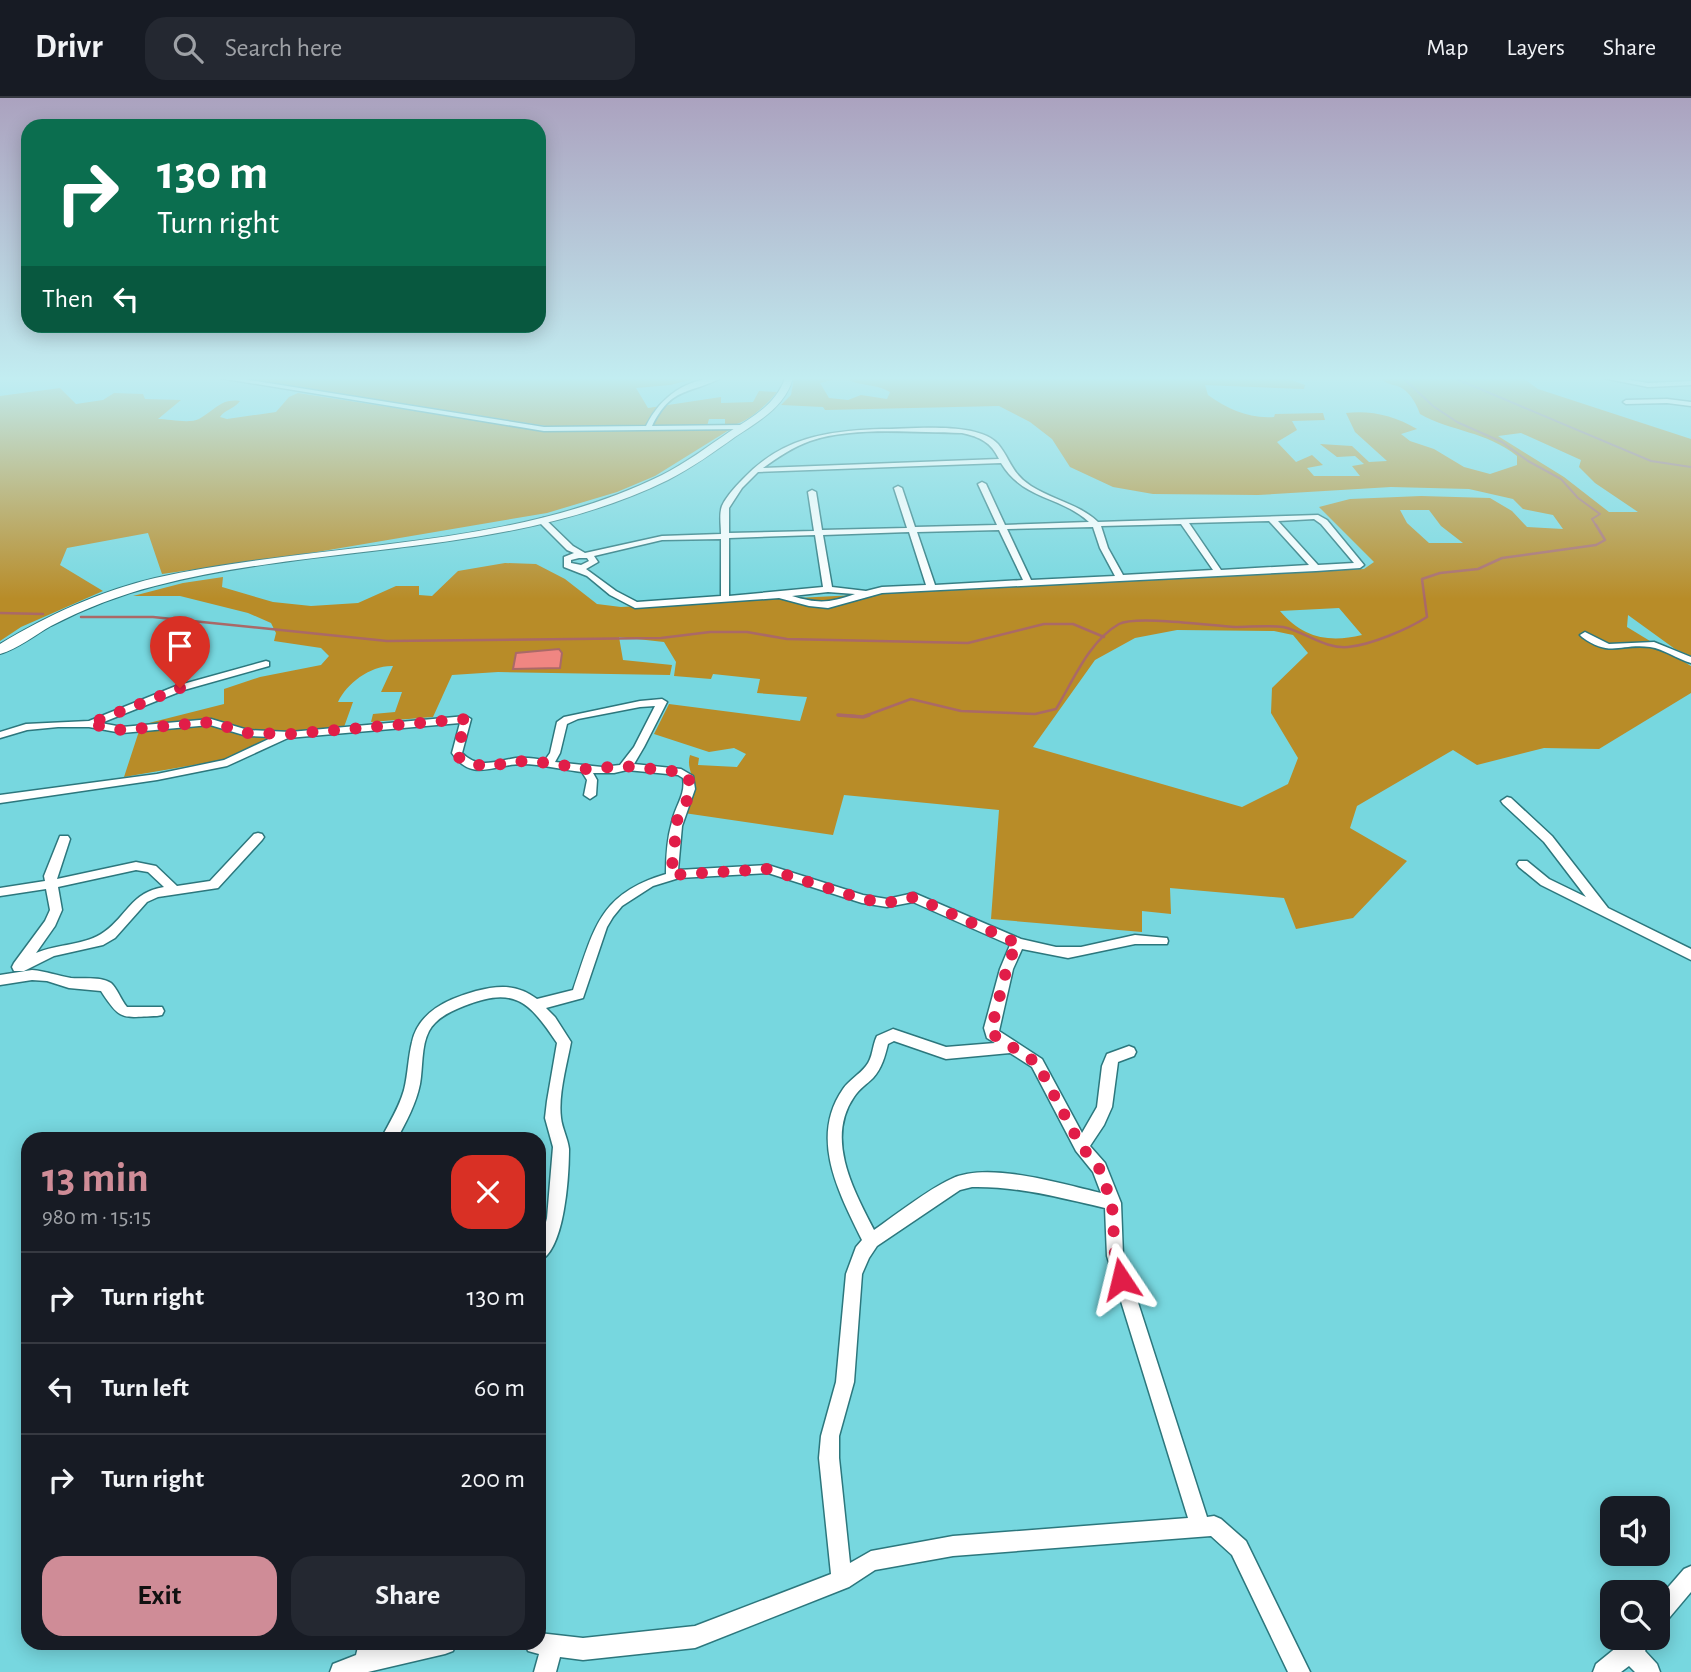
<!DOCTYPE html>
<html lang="en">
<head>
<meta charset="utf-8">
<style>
  body { margin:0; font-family:"Alegreya Sans",sans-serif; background:#242831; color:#f1f3f6; height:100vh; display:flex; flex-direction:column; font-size:26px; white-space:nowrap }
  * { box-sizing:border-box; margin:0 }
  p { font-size:23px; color:#9ea1a6 }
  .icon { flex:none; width:38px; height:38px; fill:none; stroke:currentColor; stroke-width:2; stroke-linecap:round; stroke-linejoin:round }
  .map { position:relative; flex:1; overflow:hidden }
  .panel { position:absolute; left:21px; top:1034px; width:525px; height:518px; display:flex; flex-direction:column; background:#171b24; border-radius:21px; box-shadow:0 4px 18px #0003 }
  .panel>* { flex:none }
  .banner { position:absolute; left:21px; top:21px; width:525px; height:214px; border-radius:21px; box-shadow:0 4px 18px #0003; background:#0b6e4f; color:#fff; overflow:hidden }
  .controls { position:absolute; left:1600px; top:1398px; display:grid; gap:14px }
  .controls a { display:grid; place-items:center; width:70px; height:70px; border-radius:14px; background:#171b24; box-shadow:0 4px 18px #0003; font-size:35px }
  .pin { position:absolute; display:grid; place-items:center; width:60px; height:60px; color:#fff; margin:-72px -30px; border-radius:50% 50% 50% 0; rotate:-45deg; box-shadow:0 0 7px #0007 }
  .pin .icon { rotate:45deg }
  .me { position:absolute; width:77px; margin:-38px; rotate:350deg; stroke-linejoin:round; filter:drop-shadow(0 0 5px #0008) }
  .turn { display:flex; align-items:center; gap:24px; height:147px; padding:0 21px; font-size:32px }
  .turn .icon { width:91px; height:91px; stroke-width:2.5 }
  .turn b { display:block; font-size:49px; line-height:60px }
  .then { display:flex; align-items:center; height:66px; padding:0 21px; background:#0003; gap:14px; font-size:26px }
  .round { display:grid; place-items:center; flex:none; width:74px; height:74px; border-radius:21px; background:#242831 }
  .summary { display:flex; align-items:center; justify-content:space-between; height:119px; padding:0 21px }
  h1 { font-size:42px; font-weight:700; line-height:52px; color:#cf8c97 }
  .cta { display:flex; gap:14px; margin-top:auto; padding:14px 21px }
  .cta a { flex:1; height:80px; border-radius:21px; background:#cf8c97; color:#111; font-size:28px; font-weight:700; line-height:80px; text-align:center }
  .cta a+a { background:#242831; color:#f1f3f6 }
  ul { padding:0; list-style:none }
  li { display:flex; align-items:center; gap:21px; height:91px; padding:0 21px; border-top:2px solid #363941 }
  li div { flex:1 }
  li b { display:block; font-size:26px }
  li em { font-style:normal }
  header { display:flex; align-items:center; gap:42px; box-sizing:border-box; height:98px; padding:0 35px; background:#171b24; border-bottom:2px solid #363941 }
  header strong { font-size:33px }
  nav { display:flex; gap:38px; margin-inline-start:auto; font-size:24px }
  .search { width:490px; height:63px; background:#242831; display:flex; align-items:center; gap:18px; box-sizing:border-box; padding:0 24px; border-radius:21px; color:#9ea1a6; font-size:26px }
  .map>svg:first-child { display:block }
</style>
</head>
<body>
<header>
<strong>Drivr</strong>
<div class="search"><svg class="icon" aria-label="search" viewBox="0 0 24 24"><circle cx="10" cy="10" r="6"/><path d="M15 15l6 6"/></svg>Search here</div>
<nav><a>Map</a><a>Layers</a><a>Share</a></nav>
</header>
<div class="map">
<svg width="1691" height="1574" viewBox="0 0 1691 1574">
  <rect width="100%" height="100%" fill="#77d7df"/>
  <g fill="#b88c28" fill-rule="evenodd">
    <path d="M242,280H698L670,287L636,290L648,310L721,299V305L753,304L759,293L777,294C766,308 743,329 725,328V321H709L707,328L553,329Z"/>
    <path d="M794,280H839L820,285L829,300L848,302L861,297L887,301L890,294C875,285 860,289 845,280H1286L1305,287L1304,291L1205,287L1208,297C1228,311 1249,321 1274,319L1275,316L1323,315L1325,322L1292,323L1297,332L1277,344L1296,364L1312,357L1323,367L1307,370L1314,378H1360L1352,368L1364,366L1355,358L1337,359L1320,346L1352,348L1369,364L1387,363L1355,334L1346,315C1371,312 1395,318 1417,331L1401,336L1410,343L1434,351L1464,369L1490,376L1517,367V358C1486,333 1452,334 1420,316C1417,307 1410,294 1400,289C1392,286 1388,287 1380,280H1523L1538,291L1691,341V558L1675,551L1628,517L1627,529L1691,568V595L1599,651L1544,650L1477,667L1453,652L1357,708L1350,730L1407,763L1353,820L1296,831L1284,800L1170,790L1171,816L1142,813V834L991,821L999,712L844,697L833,737L684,715C688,708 693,700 694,693C695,680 686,670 690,657L699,660L698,667L737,669L746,656L734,650L709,654L654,636L669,606L800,623L807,599L757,595L760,581L713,576L711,581L674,578L676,564L664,544L619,539L623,562L672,567L670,577L498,574L452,577L433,619L371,624L373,616L395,614L402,594H381L393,568C371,567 347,585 338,604H353L344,629L293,634L223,662L124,679L141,627L224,606V591L260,579L321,567L329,558L321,550L274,543L276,535L271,525L248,515L180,498H133L183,485L223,479L222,489L273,504L311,508L358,505L396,488H419V497L432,498L458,473L505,465L536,466L565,481L597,506L621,509L1364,471L1374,464L1319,409L1350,401L1421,398L1490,400L1512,413L1527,429L1563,431L1553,417L1523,411L1513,401L1469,391L1391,389L1258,397L1153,396L1113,389L1070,369L1052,341L1030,324L999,308L825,312L823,309L781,307L791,297ZM1521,335L1581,362L1579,369L1595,385L1638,414H1609L1564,379L1498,338ZM1400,412H1429L1441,428L1463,445H1429L1407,425ZM1339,510L1362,537C1329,545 1303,540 1280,513ZM1177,532L1274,533L1293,537L1308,555L1272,590L1271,615L1298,660L1288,686L1242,709L1033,649L1095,562L1135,540Z"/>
    <path d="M60,290L76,306L103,302L114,295L143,296L145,301L181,302L158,321C169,321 189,326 199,321C214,313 221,300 240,303C234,311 224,312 220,319L227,321L276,314L289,299L298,295L527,330L729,332L655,378L617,394L547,415L317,454L162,476L148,435L67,450L60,467L103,493L21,529L0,543V298Z"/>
  </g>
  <polygon fill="#f08682" stroke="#aa6967" stroke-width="2" points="559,551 562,555 560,570 513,571 516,555"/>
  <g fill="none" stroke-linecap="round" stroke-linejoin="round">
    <g stroke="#aa6967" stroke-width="2">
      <polyline points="1403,280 1433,308 1457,324 1502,344 1528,363 1561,381 1578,400 1600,416 1592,421 1597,429"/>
      <polyline points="1454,280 1651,363 1691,369"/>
    </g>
    <g stroke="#aa6967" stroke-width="2.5">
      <polyline points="0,515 43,516"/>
      <polyline points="81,519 153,519 387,543 661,540 710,534 747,534 787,541 968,545 1044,526 1073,526 1104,539"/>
      <polyline points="838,617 855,618"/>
      <path d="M865,618L911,601L961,613L1035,616L1056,611C1073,583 1089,543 1119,526C1136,517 1212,528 1235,529C1250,529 1267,527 1283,529C1306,534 1324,551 1348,549C1371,547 1408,531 1427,519L1422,481L1440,475L1478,471L1502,460L1596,447L1605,442L1596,427"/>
    </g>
    <polyline stroke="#aa6967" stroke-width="3.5" points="838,617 863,619 869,617"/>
    <g stroke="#2c777d" stroke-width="3">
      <g id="street">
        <path d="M220,280H236L544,329L646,328C661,298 687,280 721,280C688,297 672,288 652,328L743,327L746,329L743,331L544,333Z"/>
        <polygon points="1603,280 1618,280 1648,285 1691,283 1691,287 1648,289"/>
        <polygon points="1667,301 1691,304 1691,308 1667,305 1626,306 1623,304 1626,302"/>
        <path d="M882,331C910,331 978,323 998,346C1011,362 1011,375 1031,388C1053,402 1079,406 1098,424L1318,417L1327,422L1364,467L1360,470L1316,473L882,495L828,510L809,508L779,500L635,510L610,497L587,478L564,469V459L574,455L567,452L537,422L544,420L573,448L585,455L662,438L721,436C721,427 719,416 722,408C726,399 735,389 742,382C782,339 826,333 882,331ZM962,335C980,339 991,344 999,361L763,370C778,359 793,349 810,343C855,328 915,335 962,335ZM1001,365C1023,402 1061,398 1089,424L1005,427L986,386L982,384L978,386L997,427L915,429L902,390L898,388L894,390L907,430L822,432L816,394L812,392L808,394L814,433L729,435V410L742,390L758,374ZM1314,421L1321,426L1354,465L1318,467L1278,423ZM1269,423L1309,467L1221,472L1189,425ZM1181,426L1213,472L1123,477L1108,450L1101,428ZM1093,429L1100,450L1115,478L1031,482L1007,431ZM999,432L1023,482L935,487L917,434ZM909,434L926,487L882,489L866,493L832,489L823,437ZM815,437L823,489L729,498V440ZM721,441V498L637,504L616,493L586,471L598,464L594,458L662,442ZM579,460H587L589,463L581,467L571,465V462ZM828,494L855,496C830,505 818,506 792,498Z"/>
        <path d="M1585,534L1609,546L1654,544L1691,559V565C1677,561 1664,551 1650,549C1620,545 1611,560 1582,539L1580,537Z"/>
        <path d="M266,563L269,564V568L184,592L101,625L122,629L211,621L248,632L290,634L466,618L471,621L462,655C479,672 496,663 516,660C526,659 536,661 545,662L550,655L557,624L564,619L640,603L662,601L667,604L644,649L634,666L681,671L693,678L695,691L682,728L678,772L768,767L863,797L887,801L914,795L1021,841L1056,849H1081L1135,837L1167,840L1168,843L1167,846H1135L1068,860L1022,851L1013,871L999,933L1042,961L1082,1035L1097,1009L1102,968L1107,956L1129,948L1134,950L1136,954L1134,958L1118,964L1112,1009L1104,1027L1090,1048L1105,1065L1121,1105L1123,1158L1207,1419L1214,1418L1221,1421L1246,1443L1310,1574H1288L1232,1457L1211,1438L953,1458L875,1472L849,1489L695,1550L583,1562L560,1559L556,1574H534L539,1556L528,1553L525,1545H539V1535L583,1540L695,1528L831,1476L819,1360L821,1338L836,1284L846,1176L856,1149L862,1142C839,1095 809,1040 843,991C849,982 859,977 866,968C873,960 872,948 877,938L893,931L946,949L995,945L987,940L984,930L1000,871L1010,847L913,804L887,809L862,805L768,775L679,780L653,788L622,808L613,819L607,829L583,900L546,910L555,919L571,944C567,966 558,997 561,1020C562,1030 568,1041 569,1051C569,1077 565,1153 539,1163V1141L543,1136L547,1120L553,1049L545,1020L547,1003L557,945C529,903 514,888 464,908C451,913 436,920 429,933C421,948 423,970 420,986C416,1006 406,1024 397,1041H381C389,1025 399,1010 404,992C408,976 408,960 412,944C419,913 448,901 476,893C499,887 517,886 537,901L573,892C594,832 598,796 666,776C666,758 667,741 672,724C675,708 686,697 683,680L678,677L627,672L614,675H593L597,682L596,697L590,701L584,697L587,682L582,674C562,672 542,666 522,666C495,666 472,685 452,655L460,625L288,640L227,668L157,682L0,705V697L157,676L224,662L273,639L247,638L210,627L122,635L89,629H58L27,632L0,640V634L26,626L89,623L176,588ZM655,608L634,649L620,667L602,669L555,664L560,655L567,626L578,621L640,609ZM894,943L946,961L1010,955L1032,969L1076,1053L1093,1074L1101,1095C1063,1086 988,1063 951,1081C927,1092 897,1116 874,1132C854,1093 825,1041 854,999C859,991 867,986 873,980C882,970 885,958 888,946ZM972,1089C1018,1088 1061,1100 1105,1110L1107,1158L1188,1420L953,1438L871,1453L850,1465L839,1360V1338L854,1284L862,1176L869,1160L877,1148L960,1092Z"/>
        <polygon points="1507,699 1511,700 1552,738 1608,810 1691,851 1691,862 1541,787 1519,769 1517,766 1519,763 1527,763 1549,781 1586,799 1544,744 1503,706 1501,703"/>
        <path d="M258,735L262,736L264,739L262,742L218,790L158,799L147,804L115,840L103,847L54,858L24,873H14L12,869L14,865L45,823L50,812L46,791L0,798V790L45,783L44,778L60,738H68L70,741L57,781L136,764L156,768L177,788L210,783L254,736ZM136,772L148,774L164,789C131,794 127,818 104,834C87,847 57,846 36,855L55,828L62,812L58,789Z"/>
        <path d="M32,872C46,873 58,878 71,880C83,881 101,878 111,885C117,890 121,902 127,909H162L164,913L162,917L157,918C122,919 121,924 101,893L69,890L47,883L32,882L0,887V877Z"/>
        <polygon points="1691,1468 1691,1494 1664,1526 1657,1529 1657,1502 1684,1471"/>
        <polygon points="1628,1540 1652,1540 1645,1553 1657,1566 1660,1574 1635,1574 1629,1568 1621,1574 1593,1574 1596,1566"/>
        <polygon points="359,1545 381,1545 379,1550 399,1545 456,1545 453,1553 445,1556 368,1574 330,1574 333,1566 356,1557"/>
      </g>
    </g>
    <g stroke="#2c777d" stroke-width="2">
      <path id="secondary" d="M785,280H793C785,309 759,323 735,339C714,354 692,370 668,382C509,460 324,444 155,488C119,497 84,511 51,528C35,537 18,551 0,556V546C48,517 100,493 155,480C320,443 509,453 662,377C686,365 707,349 729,334C751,320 776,307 785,280Z"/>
    </g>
    <use href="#street" fill="#fff" fill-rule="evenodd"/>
    <use href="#secondary" fill="#fff" fill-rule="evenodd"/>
  </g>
  <linearGradient id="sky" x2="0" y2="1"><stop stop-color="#aba2bf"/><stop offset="0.56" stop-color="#c2edf1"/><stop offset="1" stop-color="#c2edf1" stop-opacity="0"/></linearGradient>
  <rect width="1691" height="501" fill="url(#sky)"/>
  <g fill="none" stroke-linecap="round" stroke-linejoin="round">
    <path stroke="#e11d48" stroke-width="12" stroke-dasharray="0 21.6" d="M180,590L89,626L122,632L211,624L247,635L290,636L466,621L457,655L460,661L485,669L518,663L549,665L586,671L625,668L681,674L688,678L690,687L688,701L678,716L671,777L768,771L862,801L887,805L914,799L1019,846C1007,854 998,912 991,930L992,936L1037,965L1081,1048L1099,1070L1112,1105L1115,1158L1121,1181"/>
  </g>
</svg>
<div class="controls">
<a><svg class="icon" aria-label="sound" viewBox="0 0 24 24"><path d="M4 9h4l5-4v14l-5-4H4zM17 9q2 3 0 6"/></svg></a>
<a><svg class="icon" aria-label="search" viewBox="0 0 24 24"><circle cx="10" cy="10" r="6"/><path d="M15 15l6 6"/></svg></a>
</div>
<div class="pin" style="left:180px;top:590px;background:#d93025"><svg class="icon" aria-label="arrive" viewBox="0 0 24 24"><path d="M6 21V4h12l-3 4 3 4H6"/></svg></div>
<svg class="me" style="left:1121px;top:1181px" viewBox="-20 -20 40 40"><path d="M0-17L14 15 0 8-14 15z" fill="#e11d48" stroke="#fff" stroke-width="4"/></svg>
<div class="banner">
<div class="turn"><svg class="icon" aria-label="right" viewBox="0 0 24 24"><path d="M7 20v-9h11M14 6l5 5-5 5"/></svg><div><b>130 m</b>Turn right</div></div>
<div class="then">Then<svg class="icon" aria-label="left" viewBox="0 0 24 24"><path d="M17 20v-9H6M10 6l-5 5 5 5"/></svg></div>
</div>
<section class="panel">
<div class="summary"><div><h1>13 min</h1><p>980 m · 15:15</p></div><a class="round" style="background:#d93025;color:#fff"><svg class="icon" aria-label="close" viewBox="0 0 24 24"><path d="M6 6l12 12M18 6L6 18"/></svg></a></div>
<ul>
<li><svg class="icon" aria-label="right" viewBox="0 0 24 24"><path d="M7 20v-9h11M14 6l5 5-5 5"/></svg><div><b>Turn right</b></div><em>130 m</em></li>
<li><svg class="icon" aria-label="left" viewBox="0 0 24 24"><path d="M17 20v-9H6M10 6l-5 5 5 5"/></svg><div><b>Turn left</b></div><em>60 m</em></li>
<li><svg class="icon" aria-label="right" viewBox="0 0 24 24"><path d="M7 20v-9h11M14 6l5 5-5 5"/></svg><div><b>Turn right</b></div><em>200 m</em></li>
</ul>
<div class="cta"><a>Exit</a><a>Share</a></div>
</section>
</div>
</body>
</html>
